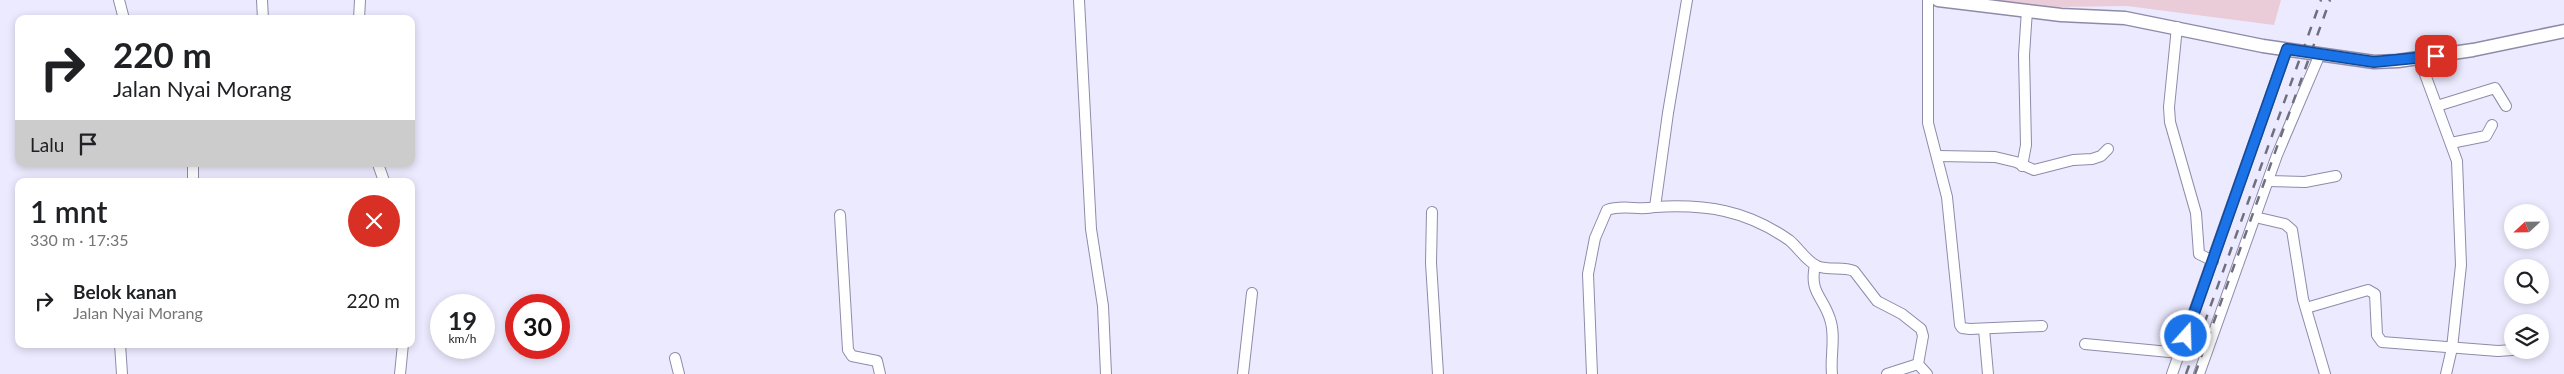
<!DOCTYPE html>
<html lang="id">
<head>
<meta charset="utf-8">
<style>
  body { margin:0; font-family:Lato,sans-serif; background:#f6f6f6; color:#202124; height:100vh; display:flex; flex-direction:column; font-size:19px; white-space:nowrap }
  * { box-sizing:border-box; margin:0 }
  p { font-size:16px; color:#757577 }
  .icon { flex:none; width:28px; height:28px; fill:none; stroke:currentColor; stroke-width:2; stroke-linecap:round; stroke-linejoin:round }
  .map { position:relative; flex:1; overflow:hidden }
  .details { position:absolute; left:15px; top:178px; width:400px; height:170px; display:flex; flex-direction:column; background:#fff; border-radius:10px; box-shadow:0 2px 8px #0003 }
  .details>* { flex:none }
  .hud { position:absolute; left:15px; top:15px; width:400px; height:152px; border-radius:10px; box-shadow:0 2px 8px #0003; background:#fff; color:#202124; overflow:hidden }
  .needle { width:32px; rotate:248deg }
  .tools { position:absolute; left:2504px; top:204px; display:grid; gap:10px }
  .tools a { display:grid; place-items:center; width:45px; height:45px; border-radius:50%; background:#fff; box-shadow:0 2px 8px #0003; font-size:25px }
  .speed { position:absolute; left:430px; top:294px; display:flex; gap:10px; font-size:25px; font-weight:700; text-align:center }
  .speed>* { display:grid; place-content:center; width:65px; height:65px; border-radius:50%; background:#fff; box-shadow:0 2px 8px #0003; line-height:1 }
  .speed small { font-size:12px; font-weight:400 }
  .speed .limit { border:8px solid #d22; background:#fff; color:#111 }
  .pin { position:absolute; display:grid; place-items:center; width:42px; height:42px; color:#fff; margin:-21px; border-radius:10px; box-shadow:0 2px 8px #0006 }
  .me { position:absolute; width:55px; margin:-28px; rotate:20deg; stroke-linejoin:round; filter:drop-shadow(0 0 4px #0008) }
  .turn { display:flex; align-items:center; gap:18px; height:105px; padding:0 15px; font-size:22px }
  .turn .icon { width:65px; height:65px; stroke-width:2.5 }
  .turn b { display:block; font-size:35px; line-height:42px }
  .then { display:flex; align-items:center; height:48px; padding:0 15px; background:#0003; gap:10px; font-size:19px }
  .round { display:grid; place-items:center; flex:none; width:52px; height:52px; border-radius:26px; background:#f6f6f6 }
  .overview { display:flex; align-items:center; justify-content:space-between; height:85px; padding:0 15px }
  h1 { font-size:30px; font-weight:600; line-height:38px }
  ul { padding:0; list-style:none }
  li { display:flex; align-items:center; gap:15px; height:75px; padding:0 15px }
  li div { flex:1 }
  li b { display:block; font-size:19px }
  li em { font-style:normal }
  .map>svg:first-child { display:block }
</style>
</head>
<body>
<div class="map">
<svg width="2564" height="374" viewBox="0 0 2564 374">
  <rect width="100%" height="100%" fill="#eceafe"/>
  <polygon fill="#eaccd9" points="1986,0 2281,0 2274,25 2127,6 2056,7"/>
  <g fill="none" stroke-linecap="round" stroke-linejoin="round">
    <g stroke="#8e8baa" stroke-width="12">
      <g id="minor">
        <polyline points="119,0 124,19"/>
        <polyline points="262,0 263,19"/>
        <polyline points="1079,0 1091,229 1103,306 1106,374"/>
        <polyline points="1928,0 1928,123 1947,197 1960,325 1962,328 1970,329 2042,326"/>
        <polyline points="359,19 360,0"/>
        <polyline points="2177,27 2169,107 2170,122 2196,213 2199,254 2213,261"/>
        <polyline points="2419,58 2457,161 2461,265 2452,348 2446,374"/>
        <polyline points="2437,106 2495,88 2506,106"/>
        <polyline points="2451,143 2486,136 2492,125"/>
        <polyline points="1938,156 1995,157 2016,162 2034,170 2073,160 2092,159 2101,156 2108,149"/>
        <polyline points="378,164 384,181"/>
        <polyline points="2022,166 2026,145 2024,55 2027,10"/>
        <polyline points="193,181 193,164"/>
        <polyline points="2268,181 2305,182 2336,176"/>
        <path d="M1655,207C1706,204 1746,210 1789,240C1798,247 1806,261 1817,266C1829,271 1843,266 1854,271L1877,301L1902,314L1921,329L1923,336L1918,364L1927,374"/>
        <polyline points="1432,212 1431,263 1438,374"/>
        <polyline points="840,215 848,350 852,356 877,361 880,374"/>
        <polyline points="2255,217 2285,224 2292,230 2303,299 2325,374"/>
        <path d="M1815,265C1809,293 1823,296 1830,319C1836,336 1830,357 1832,374"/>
        <polyline points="2306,308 2368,290 2375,294 2377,335 2382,342 2498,351 2512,350"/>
        <polyline points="1984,329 1988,374"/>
        <polyline points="120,344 122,374"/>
        <polyline points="2085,344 2180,353"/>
        <polyline points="675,358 679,374"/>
        <polyline points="400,374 403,344"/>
        <polyline points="1243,374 1252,293"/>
        <path d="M1592,374L1588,274L1595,238L1607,210C1623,204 1639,211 1655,207L1668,113L1687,0"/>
        <polyline points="1887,374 1918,364"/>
        <polyline points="2172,374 2287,49"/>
        <polyline points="2199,374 2277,155 2320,54"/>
      </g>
    </g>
    <g stroke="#8e8baa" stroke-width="15">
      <polyline id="tertiary" points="1938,0 2061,15 2125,18 2263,46 2374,62 2398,61 2473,50 2564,31"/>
    </g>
    <use href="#minor" stroke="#fff" stroke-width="10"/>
    <use href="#tertiary" stroke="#fff" stroke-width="12"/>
    <g stroke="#706f7e" stroke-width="2.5" stroke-dasharray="9 9" stroke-linecap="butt">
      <polyline points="2186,374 2321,0"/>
      <polyline points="2195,374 2330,0"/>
    </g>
  </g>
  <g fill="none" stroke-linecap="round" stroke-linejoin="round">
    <g stroke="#114b97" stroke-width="12">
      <polyline id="route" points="2186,336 2287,49 2374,62 2436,56"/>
    </g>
    <use href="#route" stroke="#1a73e8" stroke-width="9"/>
  </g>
</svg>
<div class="tools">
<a><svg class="needle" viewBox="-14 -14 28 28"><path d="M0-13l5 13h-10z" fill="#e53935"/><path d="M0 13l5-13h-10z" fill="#757577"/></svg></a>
<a><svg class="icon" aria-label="search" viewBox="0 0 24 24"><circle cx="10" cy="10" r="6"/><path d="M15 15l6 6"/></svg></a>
<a><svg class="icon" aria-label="layers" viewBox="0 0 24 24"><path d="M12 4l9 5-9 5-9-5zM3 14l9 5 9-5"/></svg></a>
</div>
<div class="speed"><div>19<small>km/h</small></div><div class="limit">30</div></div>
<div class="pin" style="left:2436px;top:56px;background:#d93025"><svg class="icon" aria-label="arrive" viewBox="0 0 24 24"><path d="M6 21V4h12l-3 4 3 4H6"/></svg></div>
<svg class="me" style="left:2186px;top:336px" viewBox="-20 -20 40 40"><circle r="17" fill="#1a73e8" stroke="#fff" stroke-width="3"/><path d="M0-11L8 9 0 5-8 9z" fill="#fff"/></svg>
<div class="hud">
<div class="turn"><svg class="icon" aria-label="right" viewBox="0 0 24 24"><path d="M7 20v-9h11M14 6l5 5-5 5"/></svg><div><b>220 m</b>Jalan Nyai Morang</div></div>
<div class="then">Lalu<svg class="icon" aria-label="arrive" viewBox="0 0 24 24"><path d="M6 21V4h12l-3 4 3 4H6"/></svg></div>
</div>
<section class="details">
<div class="overview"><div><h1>1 mnt</h1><p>330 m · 17:35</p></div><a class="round" style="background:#d93025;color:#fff"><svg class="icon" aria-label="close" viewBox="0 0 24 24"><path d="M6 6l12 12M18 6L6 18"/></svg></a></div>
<ul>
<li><svg class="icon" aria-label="right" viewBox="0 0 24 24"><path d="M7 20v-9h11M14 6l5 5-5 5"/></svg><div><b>Belok kanan</b><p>Jalan Nyai Morang</p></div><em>220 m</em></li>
</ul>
</section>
</div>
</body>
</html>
